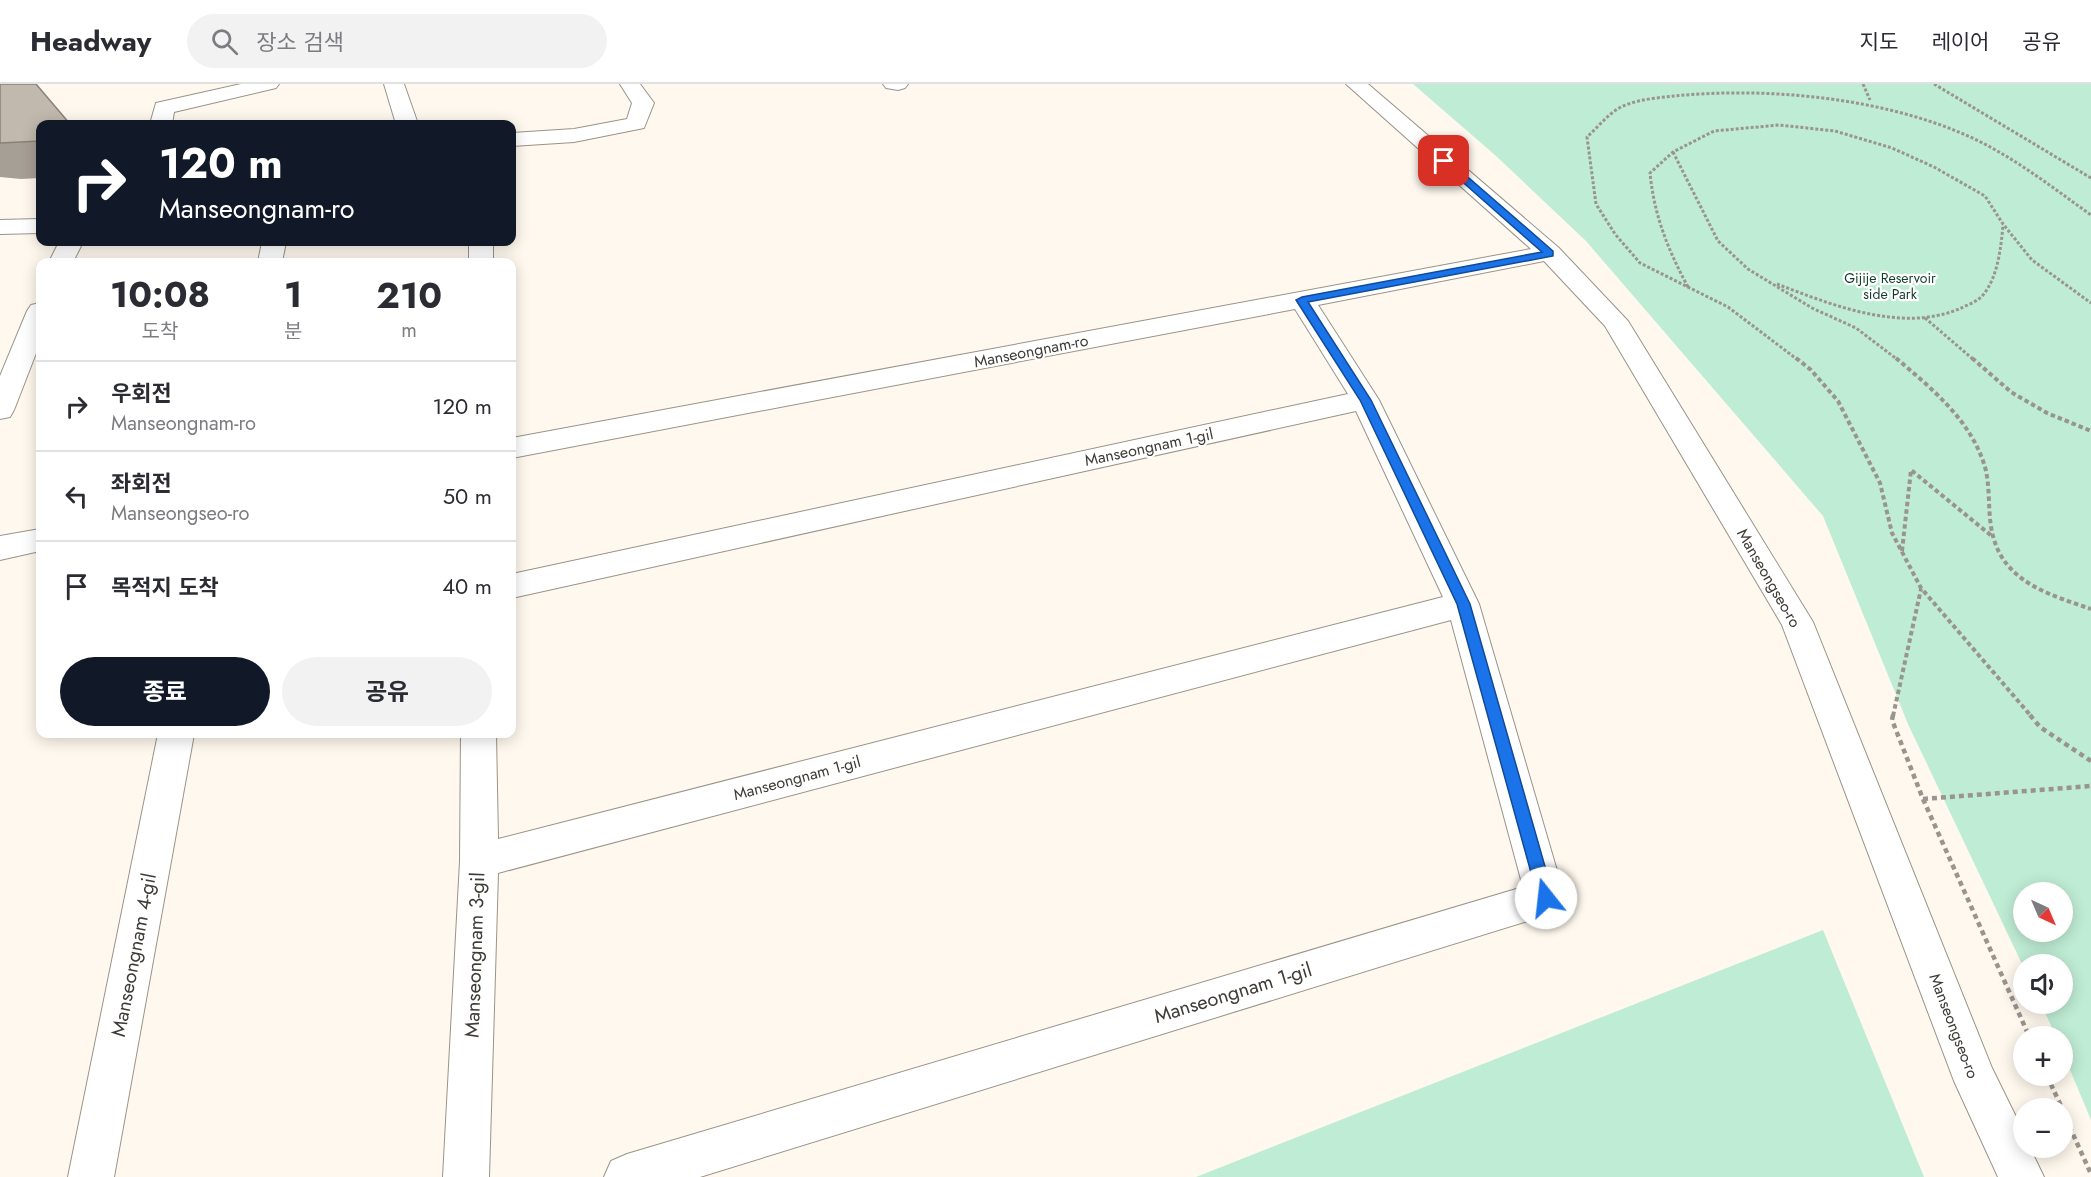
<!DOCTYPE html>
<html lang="ko">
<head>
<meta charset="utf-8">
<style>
  body { margin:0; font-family:Jost,"Noto Sans KR",sans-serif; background:#f2f2f3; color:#2b2b33; height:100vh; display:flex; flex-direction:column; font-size:22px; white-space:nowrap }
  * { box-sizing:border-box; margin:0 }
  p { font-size:20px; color:#7c7c81 }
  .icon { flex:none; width:33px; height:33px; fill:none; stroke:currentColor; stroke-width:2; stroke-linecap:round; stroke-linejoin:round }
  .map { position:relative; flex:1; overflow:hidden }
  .details { position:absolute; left:36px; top:174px; width:480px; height:480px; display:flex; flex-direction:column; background:#fff; border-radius:12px; box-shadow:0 3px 15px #0003 }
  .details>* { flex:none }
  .guide { position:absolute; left:36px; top:36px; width:480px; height:126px; border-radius:12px; box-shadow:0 3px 15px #0003; background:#111827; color:#fff; overflow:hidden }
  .needle { width:39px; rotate:136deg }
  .fabs { position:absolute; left:2013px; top:798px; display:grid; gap:12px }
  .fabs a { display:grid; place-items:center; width:60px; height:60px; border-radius:50%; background:#fff; box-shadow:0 3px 15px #0003; font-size:30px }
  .pin { position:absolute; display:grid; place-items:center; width:51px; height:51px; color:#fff; margin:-26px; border-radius:12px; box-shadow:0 3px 9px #0006 }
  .me { position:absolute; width:66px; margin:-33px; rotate:344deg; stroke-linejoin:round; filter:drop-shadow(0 0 4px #0008) }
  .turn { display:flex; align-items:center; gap:21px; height:126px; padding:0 24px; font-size:27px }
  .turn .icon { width:78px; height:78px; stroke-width:2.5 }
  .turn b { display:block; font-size:42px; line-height:51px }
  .eta { display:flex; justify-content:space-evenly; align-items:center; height:102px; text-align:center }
  .eta b { font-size:36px; font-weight:700; line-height:42px }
  .button { display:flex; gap:12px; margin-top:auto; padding:12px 24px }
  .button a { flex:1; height:69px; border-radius:36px; background:#111827; color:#fff; font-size:24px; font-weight:700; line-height:69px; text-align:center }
  .button a+a { background:#f2f2f3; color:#2b2b33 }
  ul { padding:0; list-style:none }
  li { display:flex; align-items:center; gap:18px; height:90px; padding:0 24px; border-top:2px solid #e1e1e2 }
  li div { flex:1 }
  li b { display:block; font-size:22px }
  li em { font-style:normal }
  header { display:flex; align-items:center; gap:36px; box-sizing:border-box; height:84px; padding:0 30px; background:#fff; border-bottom:2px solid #e1e1e2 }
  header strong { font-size:28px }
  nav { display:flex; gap:33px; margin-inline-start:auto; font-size:21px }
  .search { width:420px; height:54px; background:#f2f2f3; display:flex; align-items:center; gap:15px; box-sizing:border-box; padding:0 21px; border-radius:33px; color:#7c7c81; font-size:22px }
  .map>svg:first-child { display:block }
</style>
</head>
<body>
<header>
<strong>Headway</strong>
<div class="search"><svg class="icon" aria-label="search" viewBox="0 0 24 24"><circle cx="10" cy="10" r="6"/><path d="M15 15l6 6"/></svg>장소 검색</div>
<nav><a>지도</a><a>레이어</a><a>공유</a></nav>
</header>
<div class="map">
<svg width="2091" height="1093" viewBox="0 0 2091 1093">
  <rect width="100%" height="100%" fill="#fef8ee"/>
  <g fill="#bfecd5" fill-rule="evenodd">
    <path d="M1413,0H2091V1036L2063,969L2062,952H2056L2041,920H2062V880L2023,882L1908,640L1823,432L1586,157L1495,71ZM2024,808H2062V848H2024Z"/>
    <polygon points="1823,846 1924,1093 1196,1093"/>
  </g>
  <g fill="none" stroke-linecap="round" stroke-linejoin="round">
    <g stroke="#9a9387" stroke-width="2">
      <g id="street">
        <polygon points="241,0 279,0 276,4 174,28 172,40 150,40 156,19"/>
        <polygon points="384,0 404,0 418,40 396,40"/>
        <polygon points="620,0 640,0 654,19 644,44 574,58 512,62 512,49 574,45 627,35 632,19"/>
        <polygon points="883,0 908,0 905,4 898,6 886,4"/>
        <polygon points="1346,0 1368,0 1559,164 1628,237 1813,538 1992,984 2024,1049 2024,1064 2030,1064 2044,1093 1998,1093 1954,997 1782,541 1605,242 1544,177 1318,221 1379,316 1479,520 1565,814 1560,827 700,1093 604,1093 611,1077 627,1070 1523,803 1451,536 498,789 489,1093 443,1093 460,777 461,650 496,650 498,755 1443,513 1356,327 512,514 512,490 1348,310 1295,225 512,374 512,354 1531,165"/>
        <polygon points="40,135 40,149 0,150 0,136"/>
        <polygon points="59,158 83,158 73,178 49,178"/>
        <polygon points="262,158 286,158 282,178 258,178"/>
        <rect x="469" y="158" width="24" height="20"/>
        <polygon points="40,219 40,259 14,326 10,333 0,335 0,292 27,227 31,221"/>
        <polygon points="40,445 40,467 0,476 0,452"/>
        <polygon points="158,650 194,650 114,1093 68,1093"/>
      </g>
    </g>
    <g stroke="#99948d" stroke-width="3" stroke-dasharray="3 2" stroke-linecap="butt">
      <polyline points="1863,0 1870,16"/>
      <polyline points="1934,0 2091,94"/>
      <polyline points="1673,68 1718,157 1748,185 1812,224 1856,244 1898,276"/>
      <path d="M1777,200C1832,221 1901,249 1959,225C1967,221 1977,218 1983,211C1998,193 2001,163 2003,141"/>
      <path d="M1688,203C1668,166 1654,131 1650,89L1673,68L1714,47L1779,41L1835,47L1892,64L1934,83L1985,112L2003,140L2032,176L2091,219"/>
      <polyline points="1925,234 1974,276"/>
      <path d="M1798,276L1728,223L1640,179L1615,150L1596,120L1587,53C1598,43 1608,30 1621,23C1638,15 1657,14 1674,12C1765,3 1876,13 1961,49C2009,69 2049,101 2091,131"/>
    </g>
    <g stroke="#99948d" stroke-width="4" stroke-dasharray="4.5 3" stroke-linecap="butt">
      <polyline points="1796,274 1811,286 1838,317 1880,399 1892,449 1921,504 2031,632"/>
      <path d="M1896,274C1932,305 1971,336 1985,383C1991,405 1987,430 1993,452C2005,499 2051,511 2091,525"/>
      <polyline points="1972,274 2011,308 2047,329 2091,347"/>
      <polyline points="1902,467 1911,386 1993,453"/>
      <polyline points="1893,632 1921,505"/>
    </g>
    <g stroke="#99948d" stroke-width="4.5" stroke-dasharray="5 4" stroke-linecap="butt">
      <polyline points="1893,631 1892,636 1923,715 2029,952"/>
      <polyline points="2030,631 2040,643 2091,677"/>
      <polyline points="1923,715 2091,702"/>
      <polyline points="2047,992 2062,1024"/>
      <polyline points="2062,1026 2091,1090"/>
    </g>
    <use href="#street" fill="#fff" fill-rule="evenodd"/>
  </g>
  <polygon fill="#a69f95" points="0,0 40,40 40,94 21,95 0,93"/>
  <polygon fill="#c1b9ad" stroke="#878279" stroke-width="1.5" points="0,0 36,0 70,40 40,40 40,57 0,59"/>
  <polygon fill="#1a73e8" stroke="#114b97" stroke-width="1.5" points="1441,75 1447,75 1553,167 1553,172 1308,218 1371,316 1470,520 1554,814 1552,819 1546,822 1540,819 1538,814 1457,520 1360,316 1296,216 1302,213 1542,168 1441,79"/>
  <g text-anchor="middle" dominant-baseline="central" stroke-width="4.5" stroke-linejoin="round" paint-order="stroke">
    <g font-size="14" fill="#123c2a" stroke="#fff">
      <text x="1890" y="194">Gijije Reservoir<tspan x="1890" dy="16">side Park</tspan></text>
    </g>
    <g font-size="16" fill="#3f3c37" stroke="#fff">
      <text transform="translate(1031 267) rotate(-11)">Manseongnam-ro</text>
      <text transform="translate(1149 363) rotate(-12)">Manseongnam 1-gil</text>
      <text transform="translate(1769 494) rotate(60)">Manseongseo-ro</text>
      <text transform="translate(797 694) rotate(-15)">Manseongnam 1-gil</text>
      <text transform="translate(1954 942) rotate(69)">Manseongseo-ro</text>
    </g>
    <g font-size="20" fill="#3f3c37" stroke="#fff">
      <text transform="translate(134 871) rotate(-79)">Manseongnam 4-gil</text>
      <text transform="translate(475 871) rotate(-88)">Manseongnam 3-gil</text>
      <text transform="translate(1233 909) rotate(-17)">Manseongnam 1-gil</text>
    </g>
  </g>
</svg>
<div class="fabs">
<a><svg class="needle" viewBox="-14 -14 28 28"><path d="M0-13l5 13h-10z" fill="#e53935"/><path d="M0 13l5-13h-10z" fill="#7c7c81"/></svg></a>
<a><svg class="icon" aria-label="sound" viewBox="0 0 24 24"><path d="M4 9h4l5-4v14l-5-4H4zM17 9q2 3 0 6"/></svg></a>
<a>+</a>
<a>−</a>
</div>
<div class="pin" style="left:1444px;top:77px;background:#d93025"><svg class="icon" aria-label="arrive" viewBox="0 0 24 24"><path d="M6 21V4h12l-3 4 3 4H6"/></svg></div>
<svg class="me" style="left:1546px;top:814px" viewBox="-20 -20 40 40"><circle r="19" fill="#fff"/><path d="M0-13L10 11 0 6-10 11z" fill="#1a73e8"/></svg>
<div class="guide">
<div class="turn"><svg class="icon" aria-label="right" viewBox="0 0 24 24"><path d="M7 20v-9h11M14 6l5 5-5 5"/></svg><div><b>120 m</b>Manseongnam-ro</div></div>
</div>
<section class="details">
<div class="eta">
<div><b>10:08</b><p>도착</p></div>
<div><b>1</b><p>분</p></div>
<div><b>210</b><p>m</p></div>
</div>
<ul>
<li><svg class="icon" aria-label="right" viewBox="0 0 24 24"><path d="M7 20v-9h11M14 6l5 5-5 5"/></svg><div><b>우회전</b><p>Manseongnam-ro</p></div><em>120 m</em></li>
<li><svg class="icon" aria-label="left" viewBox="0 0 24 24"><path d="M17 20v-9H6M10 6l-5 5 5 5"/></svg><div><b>좌회전</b><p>Manseongseo-ro</p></div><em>50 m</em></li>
<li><svg class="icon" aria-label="arrive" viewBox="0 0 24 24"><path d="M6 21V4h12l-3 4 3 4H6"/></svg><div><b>목적지 도착</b></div><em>40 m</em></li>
</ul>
<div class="button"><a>종료</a><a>공유</a></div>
</section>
</div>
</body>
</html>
